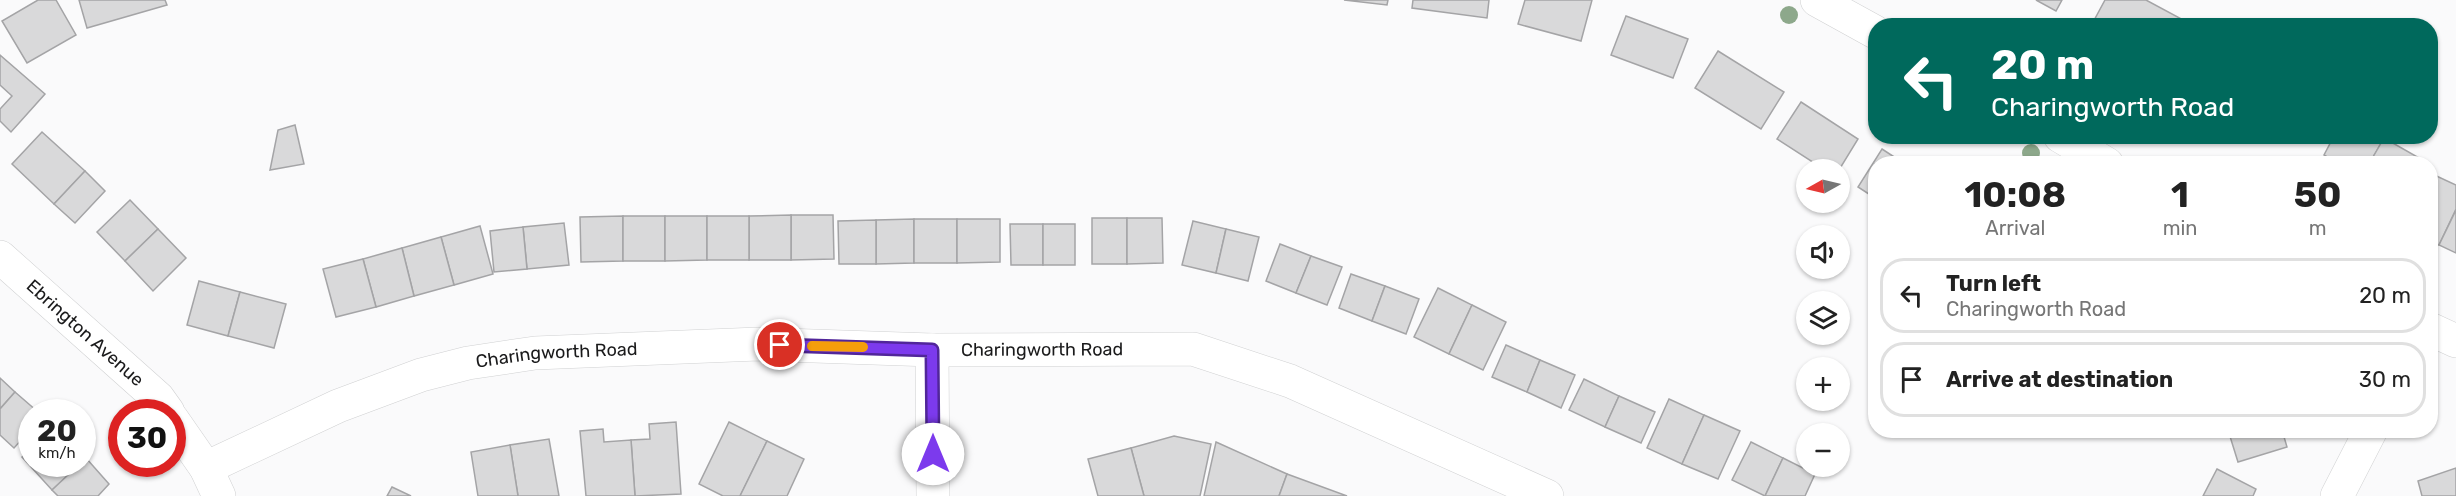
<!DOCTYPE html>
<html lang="en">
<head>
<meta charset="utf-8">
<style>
  body { margin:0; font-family:Rubik,sans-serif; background:#f2f2f2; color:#222; height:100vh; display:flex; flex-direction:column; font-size:22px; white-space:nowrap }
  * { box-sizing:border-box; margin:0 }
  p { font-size:20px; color:#767676 }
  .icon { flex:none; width:33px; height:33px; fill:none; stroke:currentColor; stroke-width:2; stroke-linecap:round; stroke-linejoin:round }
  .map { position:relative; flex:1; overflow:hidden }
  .details { position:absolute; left:1868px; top:156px; width:570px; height:282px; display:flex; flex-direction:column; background:#fff; border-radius:24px; box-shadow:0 2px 4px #0004 }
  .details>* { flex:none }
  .guide { position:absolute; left:1868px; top:18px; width:570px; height:126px; border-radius:24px; box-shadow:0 2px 4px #0004; background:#00695c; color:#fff; overflow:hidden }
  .needle { width:39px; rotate:262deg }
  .buttons { position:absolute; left:1796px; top:159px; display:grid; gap:12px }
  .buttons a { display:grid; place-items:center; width:54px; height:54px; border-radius:50%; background:#fff; box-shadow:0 2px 4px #0004; font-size:30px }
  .speed { position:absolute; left:18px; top:399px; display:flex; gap:12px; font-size:30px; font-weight:700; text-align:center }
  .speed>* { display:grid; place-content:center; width:78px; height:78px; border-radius:50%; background:#fff; box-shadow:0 2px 4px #0004; line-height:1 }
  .speed small { font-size:15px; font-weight:400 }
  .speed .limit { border:9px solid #d22; background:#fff; color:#111 }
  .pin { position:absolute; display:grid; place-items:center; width:51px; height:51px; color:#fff; margin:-26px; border:3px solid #fff; border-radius:50%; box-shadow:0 2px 6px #0007 }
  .me { position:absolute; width:66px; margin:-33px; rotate:0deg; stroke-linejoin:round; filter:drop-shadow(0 0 4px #0008) }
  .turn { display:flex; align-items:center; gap:21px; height:126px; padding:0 24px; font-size:27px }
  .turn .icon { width:78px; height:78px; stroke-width:2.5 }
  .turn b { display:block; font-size:42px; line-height:51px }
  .eta { display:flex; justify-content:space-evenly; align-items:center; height:102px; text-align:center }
  .eta b { font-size:36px; font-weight:700; line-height:42px }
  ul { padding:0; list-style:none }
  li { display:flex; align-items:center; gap:18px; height:75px; margin:0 12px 9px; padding:0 12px; border:3px solid #e0e0e0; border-radius:24px }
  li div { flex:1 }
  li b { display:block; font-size:22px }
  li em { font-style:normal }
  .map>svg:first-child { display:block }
</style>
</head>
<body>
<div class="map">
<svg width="2456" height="496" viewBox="0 0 2456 496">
  <rect width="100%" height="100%" fill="#fafafb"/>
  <g fill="#d9d9da" stroke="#a4a4a6" stroke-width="1.5">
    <polygon points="38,0 56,0 76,35 27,63 2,21"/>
    <polygon points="79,0 165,0 167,5 87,28"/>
    <polygon points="1344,0 1388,0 1387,5"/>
    <polygon points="1413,0 1489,0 1487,18 1412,8"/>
    <polygon points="1525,0 1592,0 1581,41 1518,24"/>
    <polygon points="2036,0 2062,0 2056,11"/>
    <polygon points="2105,0 2146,0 2189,23 2188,26 2091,26"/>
    <polygon points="1626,16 1688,39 1673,78 1611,55"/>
    <polygon points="2204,19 2215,26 2200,26"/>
    <polygon points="1718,51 1784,92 1761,129 1695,88"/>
    <polygon points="0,55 45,94 11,132 0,121 0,109 12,96 0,85"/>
    <polygon points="1801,102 1858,139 1839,170 1825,170 1777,139"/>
    <polygon points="295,125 304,164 270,170 278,130"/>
    <polygon points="42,132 85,171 54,204 12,164"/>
    <polygon points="2334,136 2382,136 2384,138 2369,164 2339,164 2324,155"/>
    <polygon points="2384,138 2421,159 2419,164 2369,164"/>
    <polygon points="1882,149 1905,164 1875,164 1875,198 1858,187"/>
    <polygon points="85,171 105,191 75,223 54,204"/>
    <polygon points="2430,173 2456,185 2456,209 2439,245 2430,241"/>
    <polygon points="130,200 158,229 125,261 97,232"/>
    <polygon points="2456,210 2456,253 2439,245"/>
    <polygon points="791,215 833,215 834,259 791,260"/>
    <polygon points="791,215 791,260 749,260 749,216"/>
    <polygon points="623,216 623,261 581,262 580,217"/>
    <rect x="623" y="216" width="42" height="45"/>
    <polygon points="665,216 707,216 707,260 665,261"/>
    <rect x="707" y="216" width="42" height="44"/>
    <rect x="1092" y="218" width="35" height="46"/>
    <polygon points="1127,218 1162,218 1163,263 1127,264"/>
    <polygon points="914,219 914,263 876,264 876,220"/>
    <rect x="914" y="219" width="43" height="44"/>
    <polygon points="957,219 1000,219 1000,262 957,263"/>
    <polygon points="876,220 876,264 839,264 838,221"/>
    <polygon points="1193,221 1226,229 1216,273 1182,265"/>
    <polygon points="564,223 569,265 527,269 523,227"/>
    <polygon points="1010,224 1043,224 1043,265 1011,265"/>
    <rect x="1043" y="224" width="32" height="41"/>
    <polygon points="480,226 493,274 454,285 441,237"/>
    <polygon points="523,227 527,269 494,272 490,231"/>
    <polygon points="158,229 186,258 153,291 125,261"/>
    <polygon points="1226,229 1259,237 1248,281 1216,273"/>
    <polygon points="441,237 454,285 414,296 402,248"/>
    <polygon points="1280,244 1311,256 1296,293 1266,281"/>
    <polygon points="402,248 414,296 376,307 363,259"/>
    <polygon points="1311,256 1342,267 1327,305 1296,293"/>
    <polygon points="363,259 376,307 336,317 323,269"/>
    <polygon points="1351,274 1385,286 1372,321 1339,308"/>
    <polygon points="199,281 240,292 228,336 187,325"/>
    <polygon points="1385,286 1419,299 1406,334 1372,321"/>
    <polygon points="1438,288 1472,305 1449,354 1414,337"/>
    <polygon points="240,292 286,304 274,348 228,336"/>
    <polygon points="1472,305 1506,322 1483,370 1449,354"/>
    <polygon points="1506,345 1540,360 1527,392 1492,377"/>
    <polygon points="1540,360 1575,375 1561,408 1527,392"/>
    <polygon points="0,378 15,392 0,409"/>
    <polygon points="1584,379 1619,396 1605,427 1569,410"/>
    <polygon points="15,392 38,412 32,412 32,428 14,448 0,435 0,409"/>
    <polygon points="1619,396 1655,412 1641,443 1605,427"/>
    <polygon points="1669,399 1704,415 1682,464 1647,448"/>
    <polygon points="1704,415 1740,431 1718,479 1682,464"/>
    <polygon points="676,422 681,494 635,496 631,440 650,439 649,424"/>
    <polygon points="729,422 767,441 740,496 723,496 699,484"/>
    <polygon points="603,429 604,442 631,440 635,496 586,496 580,431"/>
    <polygon points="2228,430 2282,430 2287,447 2238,462"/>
    <polygon points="1174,436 1211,444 1200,496 1144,496 1131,448"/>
    <polygon points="549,439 559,496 518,496 510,445"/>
    <polygon points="767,441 804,459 787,496 740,496"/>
    <polygon points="1216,442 1287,474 1279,496 1204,496"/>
    <polygon points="1751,442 1783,458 1765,496 1732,480"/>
    <polygon points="510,445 518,496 478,496 471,452"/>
    <polygon points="32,448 32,464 80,464 52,490 22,457"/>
    <polygon points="1131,448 1144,496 1098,496 1088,459"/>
    <polygon points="86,458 109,484 98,496 58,496 52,490"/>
    <polygon points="1783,458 1815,474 1805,496 1765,496"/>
    <polygon points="2456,468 2456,496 2422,496 2418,481"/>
    <polygon points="2217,469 2256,489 2253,496 2203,496"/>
    <polygon points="1287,474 1347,496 1279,496"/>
    <polygon points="392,487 411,496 387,496"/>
  </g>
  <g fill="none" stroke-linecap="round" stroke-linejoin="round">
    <g stroke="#d0d1d2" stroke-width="34">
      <g id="minor">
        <polyline points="1817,0 1875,32"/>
        <polyline points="2060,136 2107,164"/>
        <path id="s1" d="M0,257L158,398L168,412"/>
        <polyline points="2430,329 2456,341"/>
        <polyline points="932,350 933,496"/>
        <polyline points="172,419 206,468 219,496"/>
        <path id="s2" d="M206,468L338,406L421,375L468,363L535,353L758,344L932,350L1193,349L1290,381L1547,496"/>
        <polyline points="2337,496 2371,430"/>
      </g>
    </g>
    <use href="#minor" stroke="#fff" stroke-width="33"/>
  </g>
  <g fill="#8da88b">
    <circle cx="1789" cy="15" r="9"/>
    <circle cx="2031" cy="153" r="9"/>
  </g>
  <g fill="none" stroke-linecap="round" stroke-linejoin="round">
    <g stroke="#51269a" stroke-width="15">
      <polyline id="route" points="780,345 932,350 933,454"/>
    </g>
    <use href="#route" stroke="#7c3aed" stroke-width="10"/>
    <polyline stroke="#f59e0b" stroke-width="10" points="812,346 863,347"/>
  </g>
  <g text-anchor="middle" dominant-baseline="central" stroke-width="6" stroke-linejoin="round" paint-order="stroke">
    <g font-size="18" fill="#1a1a1b" stroke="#fff">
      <text stroke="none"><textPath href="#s1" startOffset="114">Ebrington Avenue</textPath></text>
      <text stroke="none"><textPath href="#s2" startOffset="858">Charingworth Road</textPath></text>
      <text stroke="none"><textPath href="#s2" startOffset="372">Charingworth Road</textPath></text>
    </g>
  </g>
</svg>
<div class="buttons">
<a><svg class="needle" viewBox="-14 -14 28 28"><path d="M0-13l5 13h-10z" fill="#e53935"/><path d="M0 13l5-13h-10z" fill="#767676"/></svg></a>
<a><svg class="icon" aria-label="sound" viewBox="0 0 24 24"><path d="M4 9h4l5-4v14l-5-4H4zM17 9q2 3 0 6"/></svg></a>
<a><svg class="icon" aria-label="layers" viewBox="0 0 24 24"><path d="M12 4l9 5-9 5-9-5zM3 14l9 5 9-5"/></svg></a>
<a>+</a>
<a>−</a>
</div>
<div class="speed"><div>20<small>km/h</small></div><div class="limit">30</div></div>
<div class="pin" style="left:780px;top:345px;background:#d93025"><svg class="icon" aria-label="arrive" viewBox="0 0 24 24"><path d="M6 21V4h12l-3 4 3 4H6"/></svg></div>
<svg class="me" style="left:933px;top:454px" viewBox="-20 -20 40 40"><circle r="19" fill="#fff"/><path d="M0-13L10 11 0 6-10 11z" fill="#7c3aed"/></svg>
<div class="guide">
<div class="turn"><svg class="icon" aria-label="left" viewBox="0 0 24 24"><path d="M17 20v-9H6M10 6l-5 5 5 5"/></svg><div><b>20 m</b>Charingworth Road</div></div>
</div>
<section class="details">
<div class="eta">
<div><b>10:08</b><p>Arrival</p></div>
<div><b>1</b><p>min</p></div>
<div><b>50</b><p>m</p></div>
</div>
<ul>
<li><svg class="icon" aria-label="left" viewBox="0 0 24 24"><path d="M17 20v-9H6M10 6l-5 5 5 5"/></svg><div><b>Turn left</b><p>Charingworth Road</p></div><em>20 m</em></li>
<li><svg class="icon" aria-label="arrive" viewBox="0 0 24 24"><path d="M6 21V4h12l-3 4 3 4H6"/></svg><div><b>Arrive at destination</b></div><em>30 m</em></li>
</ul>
</section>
</div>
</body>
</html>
